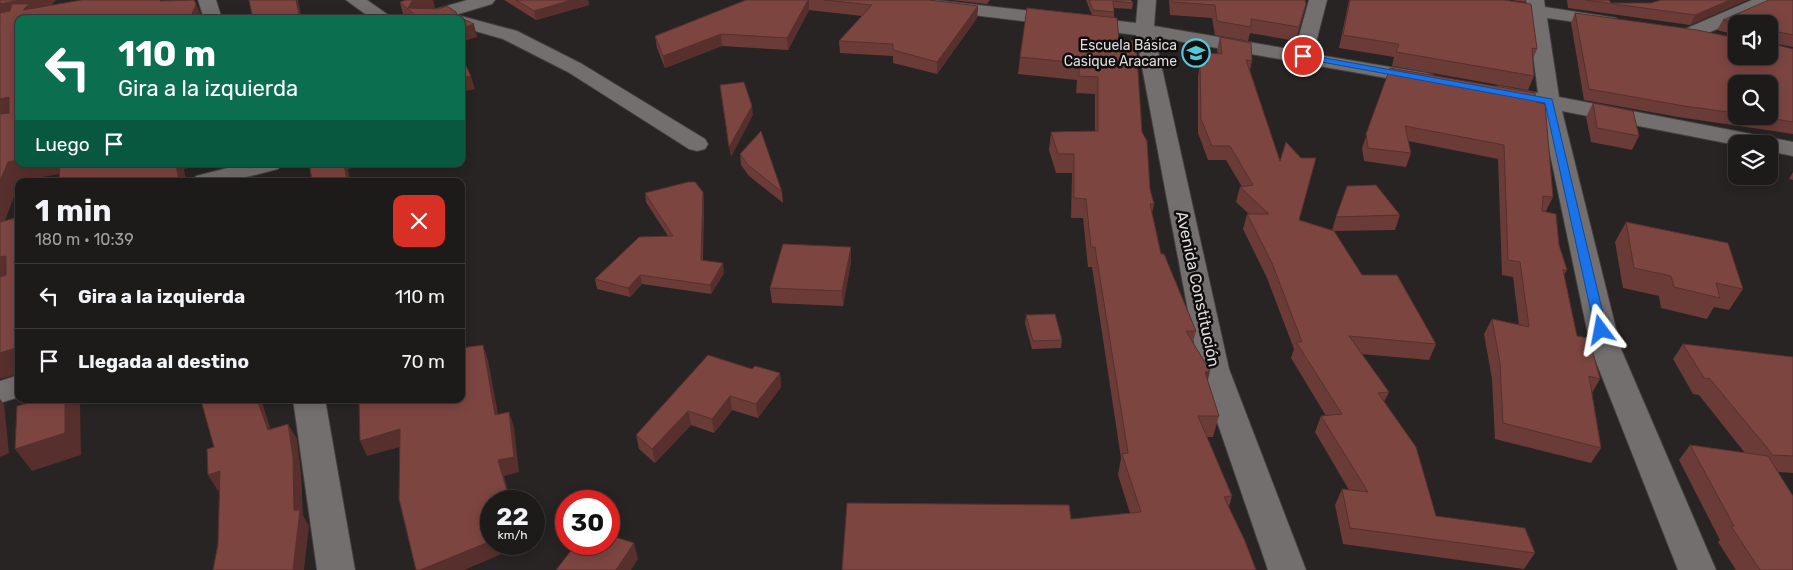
<!DOCTYPE html>
<html lang="es">
<head>
<meta charset="utf-8">
<style>
  body { margin:0; font-family:Rubik,sans-serif; background:#2a2827; color:#f1f3f6; height:100vh; display:flex; flex-direction:column; font-size:19px; white-space:nowrap }
  * { box-sizing:border-box; margin:0 }
  p { font-size:16px; color:#a0a1a2 }
  .icon { flex:none; width:28px; height:28px; fill:none; stroke:currentColor; stroke-width:2; stroke-linecap:round; stroke-linejoin:round }
  .map { position:relative; flex:1; overflow:hidden }
  .drawer { position:absolute; left:15px; top:178px; width:450px; height:225px; display:flex; flex-direction:column; background:#1d1b1a; border-radius:10px; box-shadow:0 2px 12px #0003,0 0 0 1px #3b3939 }
  .drawer>* { flex:none }
  .top-card { position:absolute; left:15px; top:15px; width:450px; height:152px; border-radius:10px; box-shadow:0 2px 12px #0003,0 0 0 1px #3b3939; background:#0b6e4f; color:#fff; overflow:hidden }
  .buttons { position:absolute; left:1728px; top:15px; display:grid; gap:10px }
  .buttons a { display:grid; place-items:center; width:50px; height:50px; border-radius:10px; background:#1d1b1a; box-shadow:0 2px 12px #0003,0 0 0 1px #3b3939; font-size:25px }
  .speed { position:absolute; left:480px; top:490px; display:flex; gap:10px; font-size:25px; font-weight:700; text-align:center }
  .speed>* { display:grid; place-content:center; width:65px; height:65px; border-radius:50%; background:#1d1b1a; box-shadow:0 2px 12px #0003,0 0 0 1px #3b3939; line-height:1 }
  .speed small { font-size:12px; font-weight:400 }
  .speed .limit { border:8px solid #d22; background:#fff; color:#111 }
  .pin { position:absolute; display:grid; place-items:center; width:42px; height:42px; color:#fff; margin:-21px; border:2px solid #fff; border-radius:50%; box-shadow:0 1px 5px #0007 }
  .me { position:absolute; width:55px; margin:-28px; rotate:347deg; stroke-linejoin:round; filter:drop-shadow(0 0 4px #0008) }
  .turn { display:flex; align-items:center; gap:18px; height:105px; padding:0 20px; font-size:22px }
  .turn .icon { width:65px; height:65px; stroke-width:2.5 }
  .turn b { display:block; font-size:35px; line-height:42px }
  .then { display:flex; align-items:center; height:48px; padding:0 20px; background:#0003; gap:10px; font-size:19px }
  .round { display:grid; place-items:center; flex:none; width:52px; height:52px; border-radius:10px; background:#2a2827 }
  .overview { display:flex; align-items:center; justify-content:space-between; height:85px; padding:0 20px }
  h1 { font-size:30px; font-weight:700; line-height:38px }
  ul { padding:0; list-style:none }
  li { display:flex; align-items:center; gap:15px; height:65px; padding:0 20px; border-top:1px solid #3b3939 }
  li div { flex:1 }
  li b { display:block; font-size:19px }
  li em { font-style:normal }
  .map>svg:first-child { display:block }
</style>
</head>
<body>
<div class="map">
<svg width="1793" height="570" viewBox="0 0 1793 570">
  <rect width="100%" height="100%" fill="#272423"/>
  <g fill="none" stroke-linecap="round" stroke-linejoin="round">
    <g stroke="#423f3f" stroke-width="2">
      <g id="minor">
        <polygon points="198,0 216,0 222,19 204,19"/>
        <polygon points="346,0 367,0 394,19 372,19"/>
        <polygon points="467,0 495,0 492,4 442,19 413,19 416,15"/>
        <polygon points="916,0 934,0 1136,23 1138,0 1156,0 1154,26 1295,50 1309,0 1327,0 1313,54 1426,73 1433,75 1436,79 1433,83 1426,85 1155,37 1229,369 1306,570 1268,570 1199,369 1136,35 923,9 917,8 914,4"/>
        <polygon points="1452,0 1497,0 1527,4 1526,0 1544,0 1545,7 1616,18 1619,22 1616,26 1610,27 1547,18 1559,97 1793,142 1793,156 1769,151 1769,144 1736,145 1562,111 1621,349 1716,570 1678,570 1591,349 1540,106 1491,96 1488,92 1491,88 1498,86 1538,93 1528,15 1461,5 1455,4"/>
        <polygon points="1752,0 1776,0 1773,4 1699,37 1685,37 1683,33 1685,29"/>
        <polygon points="461,16 517,31 582,64 705,139 708,144 705,149 697,151 689,149 568,72 503,39 461,27 461,19 453,19"/>
        <polygon points="243,164 282,164 278,169 231,181 192,181 196,176"/>
        <polygon points="19,375 19,397 0,403 0,381"/>
        <polygon points="293,399 325,399 355,570 317,570"/>
      </g>
    </g>
    <use href="#minor" fill="#736f6f" fill-rule="evenodd"/>
  </g>
  <g fill="#6b3b37" fill-rule="evenodd">
    <polygon points="504,0 588,0 589,5 536,20"/>
    <polygon points="746,0 929,0 978,6 977,18 937,74 893,63 893,56 840,53 839,41 862,16 809,10 788,50 722,46 665,68 657,48 655,36"/>
    <polygon points="951,0 990,0 987,4"/>
    <polygon points="1086,0 1131,0 1133,3 1132,9 1114,8 1114,18 1142,132 1150,189 1154,204 1152,213 1161,254 1196,331 1193,342 1208,382 1219,416 1213,437 1207,437 1232,496 1229,507 1071,519 1130,513 1118,475 1121,458 1092,267 1088,267 1083,218 1071,218 1072,173 1056,173 1049,150 1051,132 1095,131 1095,94 1076,93 1077,80 1018,74 1020,57 1092,15"/>
    <polygon points="1169,0 1305,0 1306,4 1296,41 1250,33 1248,41 1215,35 1212,18 1170,15"/>
    <polygon points="1349,0 1504,0 1537,49 1533,59 1534,76 1528,90 1392,66 1394,57 1339,48"/>
    <polygon points="1512,0 1525,0 1525,2"/>
    <polygon points="1567,0 1609,0 1611,3 1651,3 1747,0 1690,25 1568,8"/>
    <path d="M1793,0V47L1773,43V44L1793,49V134L1678,117L1584,100L1571,23L1575,13L1736,56L1769,24H1736V35L1717,30L1723,20ZM1736,84L1769,116H1736Z"/>
    <polygon points="400,2 435,8 431,9 457,16 477,37 409,19 403,14"/>
    <polygon points="1220,37 1252,61 1250,70 1299,220 1332,230 1336,217 1400,215 1395,230 1334,231 1362,275 1436,344 1429,360 1361,354 1389,392 1384,402 1436,516 1535,553 1524,569 1343,544 1335,505 1342,489 1349,490 1315,432 1321,416 1326,416 1291,358 1294,349 1267,278 1243,229 1247,214 1249,214 1236,202 1240,187 1242,187 1226,160 1208,160 1198,133 1198,77 1200,63 1204,64 1207,53 1218,54 1217,50"/>
    <polygon points="1390,68 1536,102 1553,197 1546,211 1542,211 1559,245 1567,270 1564,275 1577,336 1600,379 1592,393 1601,448 1591,463 1495,439 1492,379 1484,334 1492,319 1519,325 1513,277 1502,275 1498,159 1408,141 1411,153 1406,167 1364,161 1362,148"/>
    <polygon points="1593,103 1639,136 1632,150 1591,142 1586,117"/>
    <polygon points="740,154 782,192 783,203 749,176 741,165"/>
    <polygon points="1793,172 1793,180 1789,179"/>
    <polygon points="645,193 704,201 703,260 724,273 711,294 642,284 630,297 597,289 595,279 668,236 646,202"/>
    <polygon points="1626,222 1743,289 1729,310 1714,307 1707,319 1661,308 1659,296 1623,288 1615,242"/>
    <polygon points="851,262 843,306 772,303 770,288"/>
    <polygon points="1026,315 1062,340 1061,348 1032,349 1025,323"/>
    <polygon points="1683,344 1793,357 1793,473 1778,472 1793,570 1736,570 1718,542 1720,540 1679,460 1690,445 1745,453 1699,395 1693,394 1673,359"/>
    <polygon points="752,369 780,373 781,387 758,418 732,410 714,433 691,425 655,463 639,449 636,435"/>
  </g>
  <g fill="#57302d">
    <polygon points="20,0 56,0 50,7 0,17 0,4"/>
    <polygon points="194,0 203,19 192,19 192,14"/>
    <polygon points="296,0 298,0 302,19 300,19"/>
    <polygon points="416,0 433,0 435,8 415,13 408,8 412,1"/>
    <polygon points="571,0 588,0 589,5 536,20 534,11"/>
    <polygon points="808,0 809,0 809,10 788,50 787,38"/>
    <polygon points="1730,0 1747,0 1690,25 1695,15"/>
    <polygon points="978,6 977,18 937,74 937,62"/>
    <polygon points="474,24 477,37 461,42 461,28"/>
    <polygon points="721,34 722,46 665,68 663,56"/>
    <polygon points="471,76 475,89 461,92 461,78"/>
    <polygon points="9,97 19,113 0,119 0,99"/>
    <polygon points="752,106 753,115 731,157 729,147"/>
    <polygon points="19,160 19,164 66,164 71,172 19,181 19,184 4,223 0,224 0,181 8,162"/>
    <polygon points="176,164 205,164 184,169 186,181 179,181"/>
    <polygon points="344,164 355,164 356,167 348,169 350,181 347,181"/>
    <polygon points="703,192 704,201 702,270 701,260"/>
    <polygon points="851,247 851,262 843,306 842,291"/>
    <polygon points="6,256 19,274 0,281 0,257"/>
    <polygon points="723,263 724,273 711,294 710,285"/>
    <polygon points="640,275 642,284 630,297 628,288"/>
    <polygon points="483,345 488,360 501,430 495,415"/>
    <polygon points="19,347 19,374 0,379 0,353"/>
    <polygon points="1210,371 1205,392 1205,372"/>
    <polygon points="780,373 781,387 758,418 756,404"/>
    <polygon points="730,396 732,410 714,433 712,419"/>
    <polygon points="0,399 4,404 9,453 0,457"/>
    <polygon points="65,399 82,399 80,406 81,455 32,471 15,449"/>
    <polygon points="257,399 261,399 276,446 268,430"/>
    <polygon points="688,411 691,425 655,463 652,449"/>
    <polygon points="509,412 514,427 519,472 504,476 511,501 510,501 498,460"/>
    <polygon points="288,424 297,439 301,473 303,515 309,526 304,570 293,570 294,510"/>
    <polygon points="400,429 407,445 367,456 360,441"/>
    <polygon points="220,471 230,487 218,491 208,475"/>
    <polygon points="491,541 491,544 523,544 523,545 464,570 420,570"/>
    <polygon points="634,543 638,559 631,570 616,570"/>
  </g>
  <g fill="#7c4540" stroke="#57302d">
    <polygon points="0,0 20,0 0,4"/>
    <polygon points="82,0 160,0 160,1 194,0 196,4 192,14 192,19 19,19 19,160 8,162 0,181 0,114 9,113 9,97 0,99 0,13 10,11 12,4 29,4 23,10"/>
    <polygon points="249,0 296,0 300,19 253,19"/>
    <polygon points="406,0 416,0 412,1 408,8 438,9 447,6 456,12 457,16 474,24 461,28 461,19 409,19 416,16 400,2"/>
    <polygon points="516,0 571,0 534,11"/>
    <polygon points="746,0 808,0 787,38 721,34 663,56 655,36"/>
    <polygon points="824,0 929,0 978,6 937,62 893,50 893,44 839,41 872,5"/>
    <polygon points="1089,0 1131,0 1133,3 1113,1 1114,12 1093,10"/>
    <polygon points="1172,0 1305,0 1306,4 1299,27 1251,19 1251,27 1217,21 1215,5 1172,2"/>
    <polygon points="1350,0 1504,0 1531,4 1537,49 1532,48 1534,76 1396,52 1399,44 1343,35"/>
    <polygon points="1585,0 1609,0 1611,3 1651,3 1661,0 1730,0 1695,15"/>
    <polygon points="1769,0 1793,0 1793,35 1774,31 1773,44 1793,49 1793,122 1756,116 1769,116 1769,84 1736,84 1736,113 1684,106 1589,89 1575,13 1697,30 1736,38 1736,56 1769,56 1769,24 1740,24 1723,20"/>
    <polygon points="1027,8 1117,18 1119,40 1136,41 1142,132 1147,141 1150,189 1154,204 1150,204 1161,254 1164,254 1196,331 1186,331 1210,371 1205,372 1219,416 1198,416 1232,496 1224,497 1245,541 1256,570 842,570 847,503 1069,505 1071,519 1141,512 1122,454 1128,453 1095,247 1091,247 1086,199 1074,198 1074,154 1058,154 1051,132 1098,131 1098,77 1079,76 1079,63 1020,57"/>
    <polygon points="1220,37 1251,43 1252,61 1246,60 1280,161 1286,142 1301,158 1316,158 1299,220 1334,231 1362,275 1397,275 1436,344 1349,336 1389,392 1378,393 1416,447 1436,516 1525,528 1535,553 1350,528 1342,489 1368,492 1321,416 1342,414 1296,342 1302,342 1272,263 1247,214 1269,214 1240,187 1253,185 1230,146 1212,146 1201,119 1200,63 1207,64 1207,53 1222,54"/>
    <polygon points="461,56 471,76 461,78"/>
    <polygon points="1390,68 1535,93 1536,102 1545,104 1553,197 1543,196 1542,211 1556,214 1559,245 1567,270 1563,270 1577,336 1589,338 1600,379 1589,376 1601,448 1503,423 1500,363 1492,319 1529,327 1520,262 1508,260 1504,145 1405,126 1411,153 1368,148 1366,134"/>
    <polygon points="744,82 752,106 729,147 720,85"/>
    <polygon points="1593,103 1633,111 1639,136 1597,128"/>
    <polygon points="761,131 782,192 748,165 740,154"/>
    <polygon points="60,164 176,164 179,181 59,181"/>
    <polygon points="309,164 344,164 347,181 312,181 310,168"/>
    <polygon points="688,182 695,182 703,192 701,260 723,263 710,285 640,275 628,288 595,279 639,237 673,236 645,193"/>
    <polygon points="1376,185 1400,215 1336,217 1347,186"/>
    <polygon points="19,217 19,347 0,353 0,277 6,275 6,256 0,257 0,222"/>
    <polygon points="1626,222 1728,243 1743,289 1716,283 1720,298 1674,287 1671,276 1634,268"/>
    <polygon points="783,244 851,247 842,291 770,288"/>
    <polygon points="1055,314 1062,340 1033,341 1026,315"/>
    <polygon points="1683,344 1793,357 1793,456 1773,455 1710,379 1704,378"/>
    <polygon points="483,345 495,415 509,412 514,457 498,460 510,501 491,501 491,541 420,570 416,570 399,499 400,429 360,441 359,401 365,399 461,399 461,348"/>
    <polygon points="708,355 752,369 755,366 780,373 756,404 730,396 712,419 688,411 652,449 636,435"/>
    <polygon points="31,399 65,399 65,433 15,449 17,406 29,403"/>
    <polygon points="207,399 257,399 268,430 288,424 293,457 294,510 300,510 293,570 213,570 218,544 220,471 208,475 207,449 214,447 202,404 208,402"/>
    <polygon points="1690,445 1768,456 1793,496 1793,570 1760,570 1731,526 1734,526"/>
    <polygon points="609,535 634,543 616,570 556,570 576,544 609,544"/>
  </g>
  <polygon fill="#1a73e8" stroke="#114b97" points="1303,54 1552,99 1607,330 1606,333 1597,333 1595,330 1545,103 1300,58 1299,56"/>
  <defs>
    <g id="school-ring" transform="scale(1.4375)"><circle r="9.5" fill="#0f0d0d" stroke="#52cbd9" stroke-width="1.5"/><path d="M0-5L7-2L0 1L-7-2ZM-4 1L0 2.5L4 1V4Q0 6-4 4Z" fill="#52cbd9"/></g>
  </defs>
  <g fill-rule="evenodd">
    <use href="#school-ring" x="1196" y="53"/>
  </g>
  <g text-anchor="middle" dominant-baseline="central" stroke-width="5" stroke-linejoin="round" paint-order="stroke">
    <g font-size="14" fill="#dfdddd" stroke="#0f0d0d" text-anchor="end">
      <text x="1177" y="45">Escuela Básica<tspan x="1177" dy="16">Casique Aracame</tspan></text>
    </g>
    <g font-size="16" fill="#dfdddd" stroke="#0f0d0d">
      <text transform="translate(1198 289) rotate(78)">Avenida Constitución</text>
    </g>
  </g>
</svg>
<div class="buttons">
<a><svg class="icon" aria-label="sound" viewBox="0 0 24 24"><path d="M4 9h4l5-4v14l-5-4H4zM17 9q2 3 0 6"/></svg></a>
<a><svg class="icon" aria-label="search" viewBox="0 0 24 24"><circle cx="10" cy="10" r="6"/><path d="M15 15l6 6"/></svg></a>
<a><svg class="icon" aria-label="layers" viewBox="0 0 24 24"><path d="M12 4l9 5-9 5-9-5zM3 14l9 5 9-5"/></svg></a>
</div>
<div class="speed"><div>22<small>km/h</small></div><div class="limit">30</div></div>
<div class="pin" style="left:1303px;top:56px;background:#d93025"><svg class="icon" aria-label="arrive" viewBox="0 0 24 24"><path d="M6 21V4h12l-3 4 3 4H6"/></svg></div>
<svg class="me" style="left:1601px;top:330px" viewBox="-20 -20 40 40"><path d="M0-17L14 15 0 8-14 15z" fill="#1a73e8" stroke="#fff" stroke-width="4"/></svg>
<div class="top-card">
<div class="turn"><svg class="icon" aria-label="left" viewBox="0 0 24 24"><path d="M17 20v-9H6M10 6l-5 5 5 5"/></svg><div><b>110 m</b>Gira a la izquierda</div></div>
<div class="then">Luego<svg class="icon" aria-label="arrive" viewBox="0 0 24 24"><path d="M6 21V4h12l-3 4 3 4H6"/></svg></div>
</div>
<section class="drawer">
<div class="overview"><div><h1>1 min</h1><p>180 m · 10:39</p></div><a class="round" style="background:#d93025;color:#fff"><svg class="icon" aria-label="close" viewBox="0 0 24 24"><path d="M6 6l12 12M18 6L6 18"/></svg></a></div>
<ul>
<li><svg class="icon" aria-label="left" viewBox="0 0 24 24"><path d="M17 20v-9H6M10 6l-5 5 5 5"/></svg><div><b>Gira a la izquierda</b></div><em>110 m</em></li>
<li><svg class="icon" aria-label="arrive" viewBox="0 0 24 24"><path d="M6 21V4h12l-3 4 3 4H6"/></svg><div><b>Llegada al destino</b></div><em>70 m</em></li>
</ul>
</section>
</div>
</body>
</html>
